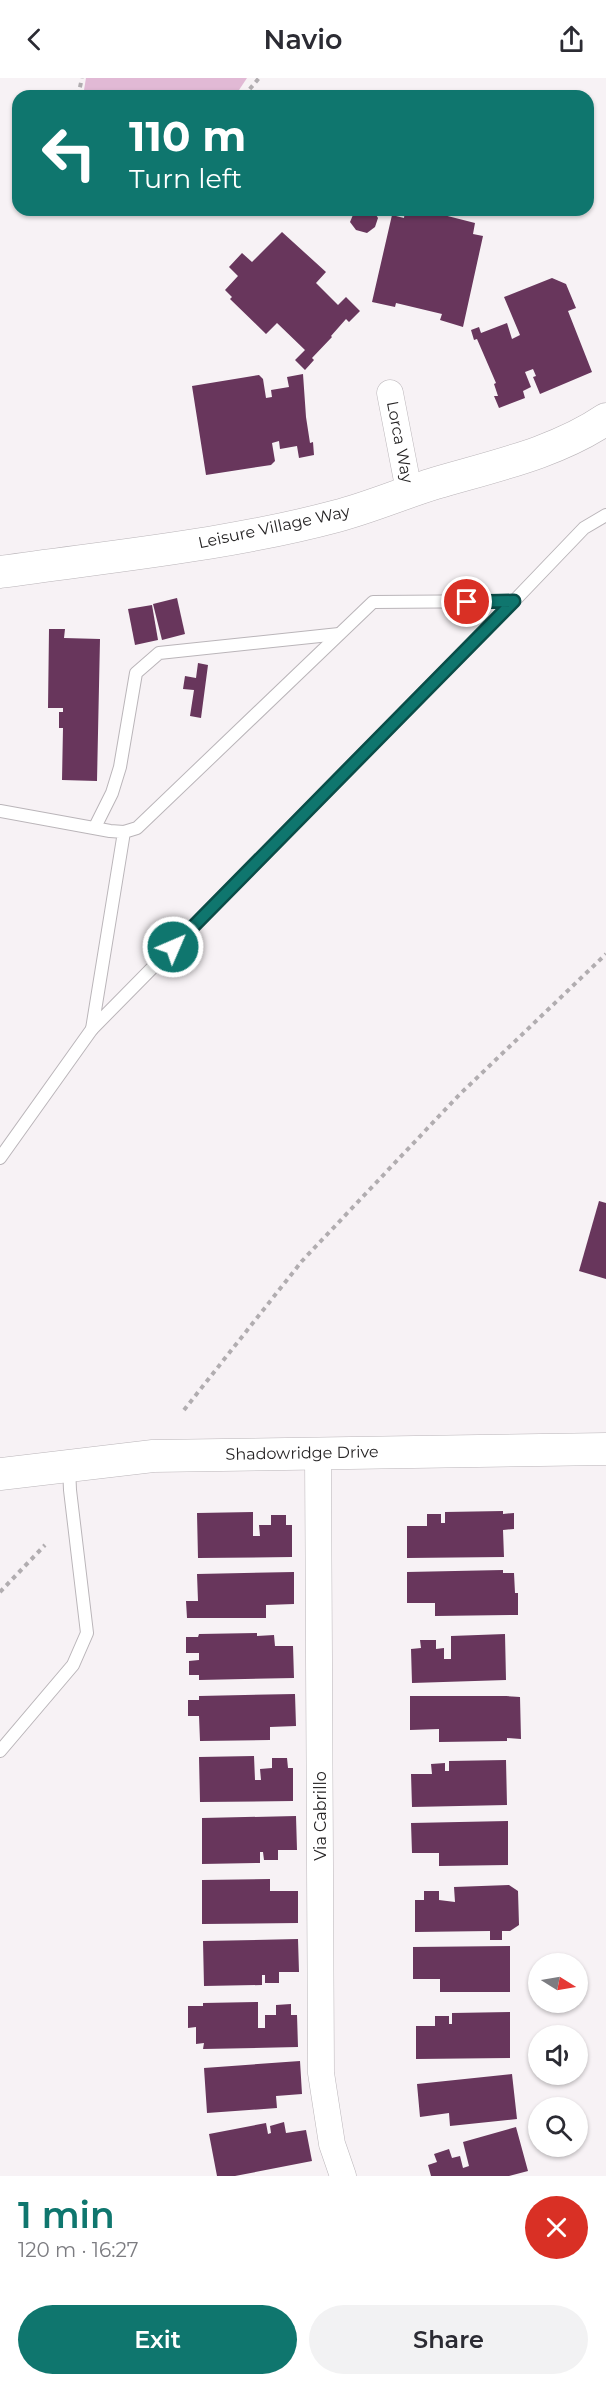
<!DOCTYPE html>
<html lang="en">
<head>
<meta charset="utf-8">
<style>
  body { margin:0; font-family:Montserrat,sans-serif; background:#f2f2f3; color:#2b2b33; height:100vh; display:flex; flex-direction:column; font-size:22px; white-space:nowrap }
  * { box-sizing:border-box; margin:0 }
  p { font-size:20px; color:#7c7c81 }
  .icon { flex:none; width:33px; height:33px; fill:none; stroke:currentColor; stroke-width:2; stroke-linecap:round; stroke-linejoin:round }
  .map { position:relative; height:2098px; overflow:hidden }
  .drawer { display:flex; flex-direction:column; background:#fff; flex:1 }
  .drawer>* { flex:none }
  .hud { position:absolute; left:12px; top:12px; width:582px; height:126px; border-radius:18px; box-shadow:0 2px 4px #0004; background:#0f766e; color:#fff; overflow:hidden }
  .needle { width:39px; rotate:101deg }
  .fabs { position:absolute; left:528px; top:1875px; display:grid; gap:12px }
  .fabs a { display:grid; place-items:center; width:60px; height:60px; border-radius:50%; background:#fff; box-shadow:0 2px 4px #0004; font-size:30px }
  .pin { position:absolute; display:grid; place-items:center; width:51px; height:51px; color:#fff; margin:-26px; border:3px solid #fff; border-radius:50%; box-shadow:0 2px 6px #0007 }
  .me { position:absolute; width:66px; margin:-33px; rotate:45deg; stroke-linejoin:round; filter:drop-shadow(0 0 4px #0008) }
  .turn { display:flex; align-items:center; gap:21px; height:126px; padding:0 18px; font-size:27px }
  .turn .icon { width:78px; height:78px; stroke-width:2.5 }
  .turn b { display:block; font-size:42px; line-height:51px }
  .round { display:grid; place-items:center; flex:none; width:63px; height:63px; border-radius:32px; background:#f2f2f3 }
  .headline { display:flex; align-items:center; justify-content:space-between; height:102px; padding:0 18px }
  h1 { font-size:36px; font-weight:600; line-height:45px; color:#0f766e }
  .cta { display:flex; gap:12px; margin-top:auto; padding:12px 18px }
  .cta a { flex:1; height:69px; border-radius:36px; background:#0f766e; color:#fff; font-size:24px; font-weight:600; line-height:69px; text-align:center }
  .cta a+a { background:#f2f2f3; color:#2b2b33 }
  header { display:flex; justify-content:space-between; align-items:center; height:78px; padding:0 18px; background:#fff; font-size:27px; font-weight:600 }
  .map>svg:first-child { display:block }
</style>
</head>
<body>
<header><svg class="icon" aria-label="back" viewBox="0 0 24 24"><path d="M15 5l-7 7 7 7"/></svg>Navio<svg class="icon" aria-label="share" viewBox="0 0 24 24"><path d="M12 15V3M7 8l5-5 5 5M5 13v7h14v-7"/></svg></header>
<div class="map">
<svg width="606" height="2098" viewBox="0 0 606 2098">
  <rect width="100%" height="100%" fill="#f7f2f5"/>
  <polygon fill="#e1b9d5" points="86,0 247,0 235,18 83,18"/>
  <g fill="#68365c">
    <polygon points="355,132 373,132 378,140 375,149 367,155 356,152 350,144"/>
    <polygon points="405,132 424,132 475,145 473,156 483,158 463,249 440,242 442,236 396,225 395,229 372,224 392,137 404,140"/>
    <polygon points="282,154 326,194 316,205 338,227 346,219 360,233 349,244 346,241 331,258 332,259 312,280 314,282 305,292 295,282 305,272 277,245 266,256 230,221 232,219 225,212 238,198 229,189 242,175 252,184"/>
    <polygon points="552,200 566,206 576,230 568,233 592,294 540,316 533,299 536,298 533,291 525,294 531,309 523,313 525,320 499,330 494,318 498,318 494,306 496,305 477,261 474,262 471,252 479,249 481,255 507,245 512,261 520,257 504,219"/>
    <polygon points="303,296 306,339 310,365 313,364 314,377 299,380 297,368 280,371 279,363 272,365 275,383 271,387 206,397 192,308 259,297 263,301 266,320 272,319 271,312 289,309 287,299"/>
    <polygon points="177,520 185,556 162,562 153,526"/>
    <polygon points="152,527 158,562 135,567 128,531"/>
    <polygon points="49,551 65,551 64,560 100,561 97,703 62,702 63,650 59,650 59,634 63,634 63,630 48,630"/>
    <polygon points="198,585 208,587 201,640 190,638 194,612 183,611 185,598 196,600"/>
    <polygon points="599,1123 606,1125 606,1201 579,1193"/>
    <polygon points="503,1433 503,1436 514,1435 514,1451 503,1452 504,1479 407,1480 407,1448 427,1448 427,1436 441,1436 441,1445 445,1445 445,1434"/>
    <polygon points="253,1434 253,1458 260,1458 259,1447 271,1447 271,1437 286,1437 286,1447 292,1447 292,1479 198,1480 197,1435"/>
    <polygon points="503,1492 503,1495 514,1495 515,1515 518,1515 518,1537 435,1538 435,1525 407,1525 407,1494"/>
    <polygon points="294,1494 294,1526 266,1527 266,1540 187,1540 186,1523 198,1523 197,1496"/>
    <polygon points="257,1555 257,1558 274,1557 275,1568 293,1568 294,1600 199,1602 199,1597 189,1597 189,1583 199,1582 199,1575 186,1575 186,1559 198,1559 199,1556"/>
    <polygon points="505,1556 506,1602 412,1605 411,1571 421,1570 420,1562 436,1562 436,1571 444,1570 444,1581 451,1581 451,1558"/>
    <polygon points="295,1616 296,1648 270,1649 270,1662 200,1663 199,1638 188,1638 188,1622 199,1622 199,1618"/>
    <polygon points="410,1618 506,1618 520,1619 521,1661 507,1660 507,1663 439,1664 439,1651 410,1652"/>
    <polygon points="254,1678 255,1702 261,1702 260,1691 272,1690 272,1680 287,1680 288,1690 293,1690 293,1723 200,1724 199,1679"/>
    <polygon points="506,1682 507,1727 412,1729 411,1696 432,1696 431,1686 445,1685 445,1693 449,1693 449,1683"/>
    <polygon points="296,1738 297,1772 278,1772 278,1782 264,1782 263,1774 260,1774 260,1785 202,1786 202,1740"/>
    <polygon points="508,1743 508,1787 439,1788 439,1775 412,1775 411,1745"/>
    <polygon points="270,1801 270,1813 298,1813 298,1845 202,1846 202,1802"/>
    <polygon points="509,1807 518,1813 519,1847 510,1853 502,1853 502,1862 490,1862 490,1853 415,1854 415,1822 424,1822 424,1813 439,1813 439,1822 455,1824 454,1809"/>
    <polygon points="298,1861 299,1894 279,1894 279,1905 265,1905 265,1897 262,1897 262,1907 204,1908 203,1863"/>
    <polygon points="510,1868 510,1914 440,1914 440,1901 413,1901 413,1869"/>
    <polygon points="258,1924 258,1950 265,1950 265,1937 276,1937 276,1927 291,1926 291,1937 297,1937 298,1969 203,1971 204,1965 196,1966 196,1949 188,1950 188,1928 203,1928 203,1925"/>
    <polygon points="510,1934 510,1980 416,1981 416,1948 435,1948 435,1938 449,1938 449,1946 452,1946 452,1935"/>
    <polygon points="300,1983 302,2016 276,2018 277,2030 207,2035 204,1990"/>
    <polygon points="512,1996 517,2041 450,2048 449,2035 420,2039 417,2006"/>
    <polygon points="284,2044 286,2055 306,2052 312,2083 235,2098 217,2098 209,2056 266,2045 268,2056 271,2055 270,2048"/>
    <polygon points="516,2049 528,2093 509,2098 431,2098 428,2087 437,2084 434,2076 449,2071 452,2080 460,2078 463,2090 469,2088 463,2064"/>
  </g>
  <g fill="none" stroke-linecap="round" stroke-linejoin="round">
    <g stroke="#bab5b9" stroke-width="14">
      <g id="service">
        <polyline points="514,523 584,450 606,437"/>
        <polyline points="0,733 110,753 124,754 137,750 373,524 514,523 92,951 124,754"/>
        <polyline points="95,749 112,715 120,689 136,595 159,575 339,556"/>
        <polyline points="0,1080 92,951"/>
        <polyline points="0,1673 73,1587 87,1555 70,1412 69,1389"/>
      </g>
    </g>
    <g stroke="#bab5b9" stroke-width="27">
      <g id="minor">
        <polyline points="390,315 409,413"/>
        <polyline points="318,1375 321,1995 332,2066 343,2098"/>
      </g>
    </g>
    <g stroke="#bab5b9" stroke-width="33">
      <g id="tertiary">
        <path d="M0,494C111,478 229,467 337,438C371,429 403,415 436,405C494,388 556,375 606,341"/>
        <polyline points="0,1396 153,1378 606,1371"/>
      </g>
    </g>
    <g stroke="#b1adb0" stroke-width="4" stroke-dasharray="4.5 4.5" stroke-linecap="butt">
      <polyline points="78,18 82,0"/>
      <polyline points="244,18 259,0"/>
      <polyline points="184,1332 302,1183 459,1017 606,876"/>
      <polyline points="0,1514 45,1467"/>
    </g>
    <use href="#service" stroke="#fff" stroke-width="12"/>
    <use href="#minor" stroke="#fff" stroke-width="26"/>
    <use href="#tertiary" stroke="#fff" stroke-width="32"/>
  </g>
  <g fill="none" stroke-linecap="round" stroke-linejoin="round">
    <g stroke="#0a4d48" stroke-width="15">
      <polyline id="route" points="173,869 514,523 467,524"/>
    </g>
    <use href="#route" stroke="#0f766e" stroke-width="10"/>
  </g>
  <g text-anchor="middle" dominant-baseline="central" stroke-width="6" stroke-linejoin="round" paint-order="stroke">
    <g font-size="16" fill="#252324" stroke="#fff">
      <text transform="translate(400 364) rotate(79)">Lorca Way</text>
      <text transform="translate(274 449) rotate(-12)">Leisure Village Way</text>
      <text transform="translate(302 1375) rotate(-1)">Shadowridge Drive</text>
      <text transform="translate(320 1738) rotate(-90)">Via Cabrillo</text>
    </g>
  </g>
</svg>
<div class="fabs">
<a><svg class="needle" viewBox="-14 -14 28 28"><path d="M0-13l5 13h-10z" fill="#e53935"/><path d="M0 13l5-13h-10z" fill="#7c7c81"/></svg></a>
<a><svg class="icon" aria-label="sound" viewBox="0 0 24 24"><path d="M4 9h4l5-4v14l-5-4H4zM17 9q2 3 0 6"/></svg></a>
<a><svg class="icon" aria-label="search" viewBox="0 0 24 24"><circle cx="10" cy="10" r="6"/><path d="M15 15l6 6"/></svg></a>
</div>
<div class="pin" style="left:467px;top:524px;background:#d93025"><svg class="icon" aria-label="arrive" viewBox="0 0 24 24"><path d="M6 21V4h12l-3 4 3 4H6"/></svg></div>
<svg class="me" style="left:173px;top:869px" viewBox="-20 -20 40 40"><circle r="17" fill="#0f766e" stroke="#fff" stroke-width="3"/><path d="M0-11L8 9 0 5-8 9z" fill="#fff"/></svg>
<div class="hud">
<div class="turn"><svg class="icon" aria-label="left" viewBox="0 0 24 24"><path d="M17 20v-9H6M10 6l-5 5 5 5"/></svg><div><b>110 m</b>Turn left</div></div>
</div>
</div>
<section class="drawer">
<div class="headline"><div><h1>1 min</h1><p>120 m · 16:27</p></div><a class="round" style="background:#d93025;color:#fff"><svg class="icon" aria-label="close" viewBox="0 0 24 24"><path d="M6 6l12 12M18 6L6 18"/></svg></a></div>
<div class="cta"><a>Exit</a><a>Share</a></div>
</section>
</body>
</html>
